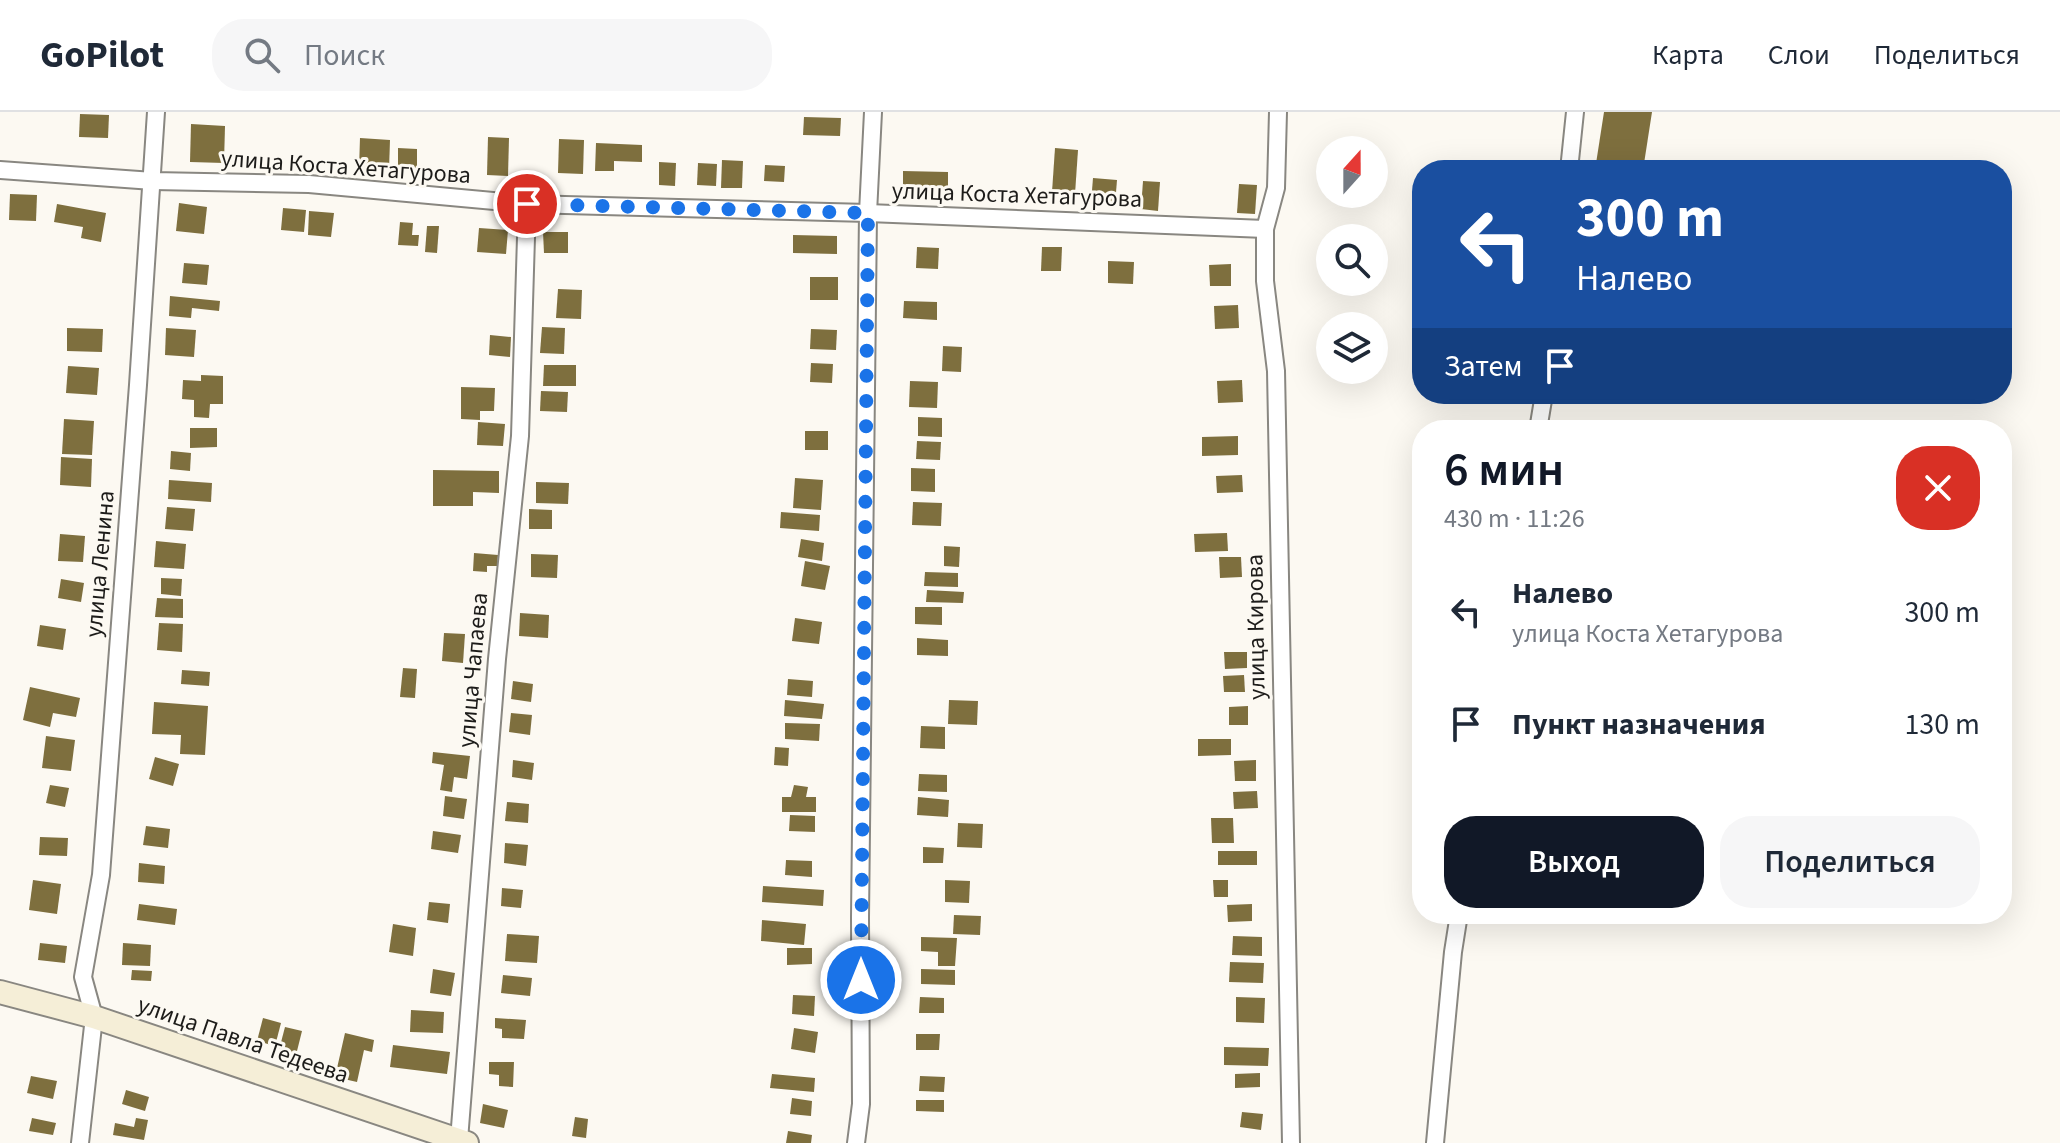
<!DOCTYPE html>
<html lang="ru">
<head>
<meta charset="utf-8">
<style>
  body { margin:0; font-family:"Source Sans 3",sans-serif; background:#f6f6f7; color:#1f2937; height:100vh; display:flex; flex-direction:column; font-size:30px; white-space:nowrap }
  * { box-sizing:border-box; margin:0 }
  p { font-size:26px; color:#747a83 }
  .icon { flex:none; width:44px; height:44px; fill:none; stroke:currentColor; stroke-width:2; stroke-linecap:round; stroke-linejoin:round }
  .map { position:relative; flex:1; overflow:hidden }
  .panel { position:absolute; left:1412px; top:308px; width:600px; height:504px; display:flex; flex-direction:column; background:#fff; border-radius:32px; box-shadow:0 8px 32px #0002 }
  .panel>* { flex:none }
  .hud { position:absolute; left:1412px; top:48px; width:600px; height:244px; border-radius:32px; box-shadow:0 8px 32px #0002; background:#1a4fa0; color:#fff; overflow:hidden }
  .needle { width:52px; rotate:21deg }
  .tools { position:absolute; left:1316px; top:24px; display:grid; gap:16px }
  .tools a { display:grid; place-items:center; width:72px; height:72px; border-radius:50%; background:#fff; box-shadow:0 8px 32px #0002; font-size:40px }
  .pin { position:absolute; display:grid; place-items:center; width:68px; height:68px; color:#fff; margin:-34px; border:4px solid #fff; border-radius:50%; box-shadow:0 2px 8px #0007 }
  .me { position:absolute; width:88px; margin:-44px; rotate:0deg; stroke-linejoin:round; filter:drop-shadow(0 0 6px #0008) }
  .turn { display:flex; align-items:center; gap:28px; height:168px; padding:0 32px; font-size:36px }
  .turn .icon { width:104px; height:104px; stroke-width:2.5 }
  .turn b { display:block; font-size:56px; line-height:68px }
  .then { display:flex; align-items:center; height:76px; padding:0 32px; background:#0003; gap:16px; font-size:30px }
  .round { display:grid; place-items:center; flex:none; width:84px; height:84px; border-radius:32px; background:#f6f6f7 }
  .head { display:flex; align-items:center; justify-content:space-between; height:136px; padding:0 32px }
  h1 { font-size:48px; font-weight:600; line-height:60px; color:#111827 }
  .cta { display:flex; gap:16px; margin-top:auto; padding:16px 32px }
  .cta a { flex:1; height:92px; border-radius:32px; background:#111827; color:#fff; font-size:32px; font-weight:600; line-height:92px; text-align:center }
  .cta a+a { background:#f6f6f7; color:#1f2937 }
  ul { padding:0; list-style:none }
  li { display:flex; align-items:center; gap:24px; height:112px; padding:0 32px }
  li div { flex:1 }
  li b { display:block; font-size:30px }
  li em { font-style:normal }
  header { display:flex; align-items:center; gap:48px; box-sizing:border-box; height:112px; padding:0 40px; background:#fff; border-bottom:2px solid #e0e1e3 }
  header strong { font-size:38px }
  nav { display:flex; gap:44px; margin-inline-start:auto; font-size:28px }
  .search { width:560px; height:72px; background:#f6f6f7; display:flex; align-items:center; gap:20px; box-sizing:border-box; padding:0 28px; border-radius:32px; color:#747a83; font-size:30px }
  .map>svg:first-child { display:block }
</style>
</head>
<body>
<header>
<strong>GoPilot</strong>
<div class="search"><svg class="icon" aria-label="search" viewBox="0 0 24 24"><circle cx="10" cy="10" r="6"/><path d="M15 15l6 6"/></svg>Поиск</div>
<nav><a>Карта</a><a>Слои</a><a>Поделиться</a></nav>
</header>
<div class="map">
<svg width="2060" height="1031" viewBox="0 0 2060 1031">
  <rect width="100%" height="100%" fill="#fcf9f2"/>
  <g fill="#7e6f3e">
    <polygon points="1604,0 1652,0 1643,58 1595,58"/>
    <polygon points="80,2 109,3 108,26 79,25"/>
    <polygon points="804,5 841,6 840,24 803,23"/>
    <polygon points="191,12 225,14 224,51 190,50"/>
    <polygon points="488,25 509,26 508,64 487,63"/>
    <polygon points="360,26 390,28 389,58 359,57"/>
    <polygon points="559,27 584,28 583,62 558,61"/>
    <polygon points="596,31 642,33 642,50 614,49 614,59 595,59"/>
    <polygon points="398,36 417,37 417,59 398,58"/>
    <polygon points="1055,36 1078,38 1075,82 1052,80"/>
    <polygon points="722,48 743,49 742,76 721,76"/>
    <polygon points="659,50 676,51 675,74 659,73"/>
    <polygon points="698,51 717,52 716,74 697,73"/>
    <polygon points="765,53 785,54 784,70 764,69"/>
    <polygon points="903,59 948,60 948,81 903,80"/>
    <polygon points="1093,66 1117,68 1115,93 1091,91"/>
    <polygon points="1143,69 1160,70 1158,99 1141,97"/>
    <polygon points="1239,72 1257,73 1255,102 1237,101"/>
    <polygon points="10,82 37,83 36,109 9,108"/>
    <polygon points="179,91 207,95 204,122 176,119"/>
    <polygon points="57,92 106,101 101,130 81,126 83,115 54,110"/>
    <polygon points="283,96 306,98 304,120 281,118"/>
    <polygon points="309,99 334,101 331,125 308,123"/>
    <polygon points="400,110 413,111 412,123 419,123 418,134 398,133"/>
    <polygon points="427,114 439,114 437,141 425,140"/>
    <polygon points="479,116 508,118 506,142 477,140"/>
    <polygon points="543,120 568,120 568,141 544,141"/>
    <polygon points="793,123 837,124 837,142 793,141"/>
    <polygon points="917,135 939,136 938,157 916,156"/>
    <polygon points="1042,135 1062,135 1061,159 1041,159"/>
    <polygon points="1108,149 1134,150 1133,172 1108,171"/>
    <polygon points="184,151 209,153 207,173 182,171"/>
    <polygon points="1231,152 1231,174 1210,174 1209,153"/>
    <rect x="810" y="165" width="28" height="23"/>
    <polygon points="558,177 582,178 581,207 556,206"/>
    <polygon points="170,184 220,189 219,199 192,196 191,206 169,204"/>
    <polygon points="904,189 937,190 937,208 903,206"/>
    <polygon points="1238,193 1239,216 1215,217 1214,194"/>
    <polygon points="542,215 565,216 564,242 540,241"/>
    <polygon points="67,216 103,217 102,240 67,239"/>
    <polygon points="166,216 196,218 194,245 165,243"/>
    <polygon points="811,217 837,218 836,238 810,237"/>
    <polygon points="490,223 511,225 510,245 489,243"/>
    <polygon points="943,234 962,235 961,260 942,259"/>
    <polygon points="811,251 833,252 832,271 810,270"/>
    <polygon points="544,253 576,253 576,274 543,274"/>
    <polygon points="68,254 99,256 97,283 66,281"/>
    <polygon points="201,263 223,264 223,292 210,292 209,306 194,305 194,288 182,287 183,268 201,269"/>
    <polygon points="1242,268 1243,290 1218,291 1217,269"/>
    <polygon points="910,269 938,270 937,296 909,295"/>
    <polygon points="461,275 495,276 494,299 480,299 480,308 461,307"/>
    <polygon points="541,279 568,280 567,300 540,299"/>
    <polygon points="918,305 942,306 942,325 918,324"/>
    <polygon points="64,307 94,309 92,343 62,342"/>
    <polygon points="478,310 505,312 503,334 477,333"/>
    <polygon points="190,316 217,316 217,335 190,336"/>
    <rect x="805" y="319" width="23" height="19"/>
    <polygon points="1238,324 1238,343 1202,344 1202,325"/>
    <polygon points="917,329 941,330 940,348 916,347"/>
    <polygon points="171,339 191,341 190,359 170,357"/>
    <polygon points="61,345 92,347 91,375 60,373"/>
    <polygon points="911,356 935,357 935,380 911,379"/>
    <polygon points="433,358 499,359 499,381 473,380 473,394 433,394"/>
    <polygon points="1242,363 1243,380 1217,381 1216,364"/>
    <polygon points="795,366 823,368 821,398 793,396"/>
    <polygon points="169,368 212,371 211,390 168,387"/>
    <polygon points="536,370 569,371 568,392 536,391"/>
    <polygon points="913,390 942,391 941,414 912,413"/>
    <polygon points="167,395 195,397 193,419 165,417"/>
    <polygon points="529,397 552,398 552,417 529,417"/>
    <polygon points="781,400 820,403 819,419 780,416"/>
    <polygon points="1227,421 1228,439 1195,440 1194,422"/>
    <polygon points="60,422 85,424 83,450 58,449"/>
    <polygon points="801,427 824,431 822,449 798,445"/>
    <polygon points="156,429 186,432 184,457 154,455"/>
    <polygon points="944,434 960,435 959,455 944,454"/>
    <polygon points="474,441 498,443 497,454 487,454 487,460 473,459"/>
    <polygon points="531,442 558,443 557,466 531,465"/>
    <polygon points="1219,445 1241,445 1242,465 1220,466"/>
    <polygon points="805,449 830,454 825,478 801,474"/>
    <polygon points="925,460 958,461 958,475 924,474"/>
    <polygon points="161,466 182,467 181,484 161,482"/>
    <polygon points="61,467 84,471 81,490 58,486"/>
    <polygon points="927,478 964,480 963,491 926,490"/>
    <polygon points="157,486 183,487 183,506 155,505"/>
    <polygon points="915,495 942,495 942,513 915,512"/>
    <polygon points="520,501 549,503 548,526 519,524"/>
    <polygon points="795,506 822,510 819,532 792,529"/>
    <polygon points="159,511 183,512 182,540 157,538"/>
    <polygon points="40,513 66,517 63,538 37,534"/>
    <polygon points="444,521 465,522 463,551 442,549"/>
    <polygon points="917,526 948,528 948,544 917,543"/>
    <polygon points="1224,540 1247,540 1247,556 1225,557"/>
    <polygon points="403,556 417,557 415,586 400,585"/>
    <polygon points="182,558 210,560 209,574 181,572"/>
    <polygon points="1244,563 1245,580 1224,580 1223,564"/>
    <polygon points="788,567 813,569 812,585 787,583"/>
    <polygon points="513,569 533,572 531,590 511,587"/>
    <polygon points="30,575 80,586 76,605 53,601 50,615 23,608"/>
    <polygon points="785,588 824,592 822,607 784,604"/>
    <polygon points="949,588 978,589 977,613 948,612"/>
    <polygon points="154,590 208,594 205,643 180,642 181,623 152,622"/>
    <polygon points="1248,594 1248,613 1229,613 1229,595"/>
    <polygon points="511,601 532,603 530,623 509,620"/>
    <polygon points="785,611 820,612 819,629 785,627"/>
    <polygon points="921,614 945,615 945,637 920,636"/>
    <polygon points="46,624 75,628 71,659 42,656"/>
    <polygon points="1198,627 1231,627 1231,643 1198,644"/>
    <polygon points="775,635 789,636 788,654 774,653"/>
    <polygon points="433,640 470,644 467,667 454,665 452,680 440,678 444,653 432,651"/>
    <polygon points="155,645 179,652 173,674 149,667"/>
    <polygon points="513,648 534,651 532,668 512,665"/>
    <polygon points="1256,648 1256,669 1235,669 1234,649"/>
    <polygon points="919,662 947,663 947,680 918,679"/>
    <polygon points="50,673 69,676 65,695 46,691"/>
    <polygon points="794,673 808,675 806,685 816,685 816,700 782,700 782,685 791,685"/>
    <polygon points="1257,679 1258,696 1234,697 1233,680"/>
    <polygon points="445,684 467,687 464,707 443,704"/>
    <polygon points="918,685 949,688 948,705 917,703"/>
    <polygon points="507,690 529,692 528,711 505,709"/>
    <polygon points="790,703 815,704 815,720 789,719"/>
    <polygon points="1211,706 1233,706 1234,731 1212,731"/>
    <polygon points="958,711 983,712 982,736 957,735"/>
    <polygon points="146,714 170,717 168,736 143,733"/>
    <polygon points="433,719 461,723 458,741 431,737"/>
    <polygon points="40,725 68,726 67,744 39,743"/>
    <polygon points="505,731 528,733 526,754 504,751"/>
    <polygon points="923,735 944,736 943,751 923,751"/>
    <rect x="1218" y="739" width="39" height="14"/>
    <polygon points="786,748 812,749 812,765 785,763"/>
    <polygon points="139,751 165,754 164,772 138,770"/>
    <polygon points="33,768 61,772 57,802 29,798"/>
    <polygon points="945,768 970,769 969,791 945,790"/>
    <polygon points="1213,768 1228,768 1228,785 1214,785"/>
    <polygon points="763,774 824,778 823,794 762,790"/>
    <polygon points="502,776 523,778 521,796 501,794"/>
    <polygon points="429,790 450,792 448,811 427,808"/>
    <polygon points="139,792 177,797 175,813 137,808"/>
    <polygon points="1252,792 1252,809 1228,810 1227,793"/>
    <polygon points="954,803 981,804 980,823 953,822"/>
    <polygon points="762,808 806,812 804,833 761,829"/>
    <polygon points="393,812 416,816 413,844 389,840"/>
    <polygon points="507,822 539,824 537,851 505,849"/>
    <polygon points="1233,824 1262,825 1262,844 1232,843"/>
    <polygon points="921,825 957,826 955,854 938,854 938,840 921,839"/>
    <polygon points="40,831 67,834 65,851 38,848"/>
    <polygon points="123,831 151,833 150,854 122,853"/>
    <polygon points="787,836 812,836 812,852 787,853"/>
    <polygon points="1230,850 1264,851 1263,871 1229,870"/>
    <polygon points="433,857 455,861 451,884 430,881"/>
    <polygon points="921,857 955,858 955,873 921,872"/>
    <polygon points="132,858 152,859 151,869 131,868"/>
    <polygon points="503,863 532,866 530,884 501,881"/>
    <polygon points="793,883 815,884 814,904 792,902"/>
    <polygon points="920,885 944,886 944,901 919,901"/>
    <polygon points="1236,885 1265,886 1264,911 1236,910"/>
    <polygon points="411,898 444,900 443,921 410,920"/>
    <polygon points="263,906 281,911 275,934 257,929"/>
    <polygon points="495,906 526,908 524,927 502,926 502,917 495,916"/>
    <polygon points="285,915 302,919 296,943 279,938"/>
    <polygon points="794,916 818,920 815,941 791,937"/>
    <polygon points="345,921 374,928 372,940 364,938 357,970 335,965"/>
    <polygon points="916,922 940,922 939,938 916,938"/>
    <polygon points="393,933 450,940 447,962 390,955"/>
    <polygon points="1224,935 1269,936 1268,954 1224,953"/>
    <polygon points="489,950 514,950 513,975 499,974 499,963 489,962"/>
    <polygon points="1260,961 1260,975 1235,976 1235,962"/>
    <polygon points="772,962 815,966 814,980 770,976"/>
    <polygon points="31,964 57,969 53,987 27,981"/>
    <polygon points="920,964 945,965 944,980 919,979"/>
    <polygon points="126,978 149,985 145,999 122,992"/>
    <polygon points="792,986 812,989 811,1004 790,1002"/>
    <polygon points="916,988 944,988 944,1000 916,999"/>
    <polygon points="483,992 508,998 504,1016 480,1011"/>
    <polygon points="1242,1000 1263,1002 1261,1018 1240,1015"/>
    <polygon points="575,1005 588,1007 586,1026 572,1024"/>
    <polygon points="32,1006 56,1011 53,1023 29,1019"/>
    <polygon points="136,1006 148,1008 144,1028 113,1023 115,1011 134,1015"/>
    <polygon points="788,1019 812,1023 811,1031 786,1031"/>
  </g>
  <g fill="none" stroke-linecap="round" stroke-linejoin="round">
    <g stroke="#898781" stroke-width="20">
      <g id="minor">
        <polyline points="1278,0 1276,76 1265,117 1265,169 1276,259 1291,1031"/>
        <polyline points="0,58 153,69 309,72 527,92 868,101 1265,117"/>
        <polyline points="1569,58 1575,0"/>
        <polyline points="1538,318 1544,282"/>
        <polyline points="459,1028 497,547 520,324 527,92"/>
        <polyline points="80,1031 94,905 83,865 101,763 138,273 156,0"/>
        <polyline points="856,1031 861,992 860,806 868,101 873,0"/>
        <polyline points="1435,1031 1453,840 1459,802"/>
      </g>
    </g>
    <g stroke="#898781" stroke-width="26">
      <polyline id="secondary" points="0,880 94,905 467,1031"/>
    </g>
    <use href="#minor" stroke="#fff" stroke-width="16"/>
    <use href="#secondary" stroke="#f5eed7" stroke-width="22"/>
  </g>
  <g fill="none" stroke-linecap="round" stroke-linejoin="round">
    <polyline stroke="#1a73e8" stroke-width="14" stroke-dasharray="0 25.2" points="527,92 868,101 861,868"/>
  </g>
  <g text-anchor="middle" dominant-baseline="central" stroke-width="6" stroke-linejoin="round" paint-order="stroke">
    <g font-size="24" fill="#1d1c1a" stroke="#fcf9f2">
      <text transform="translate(346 55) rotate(4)">улица Коста Хетагурова</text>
      <text transform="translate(1017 83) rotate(2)">улица Коста Хетагурова</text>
      <text transform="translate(100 452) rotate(-85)">улица Ленина</text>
      <text transform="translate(1256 515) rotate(-91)">улица Кирова</text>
      <text transform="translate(473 558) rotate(-85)">улица Чапаева</text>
      <text transform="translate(243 928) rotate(19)">улица Павла Тедеева</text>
    </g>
  </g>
</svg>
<div class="tools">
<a><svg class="needle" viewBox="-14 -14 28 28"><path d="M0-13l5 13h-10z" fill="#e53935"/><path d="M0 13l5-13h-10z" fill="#747a83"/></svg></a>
<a><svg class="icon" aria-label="search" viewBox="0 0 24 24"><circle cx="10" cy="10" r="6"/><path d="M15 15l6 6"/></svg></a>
<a><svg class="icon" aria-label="layers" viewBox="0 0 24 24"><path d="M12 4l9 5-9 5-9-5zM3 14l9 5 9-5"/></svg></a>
</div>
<div class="pin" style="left:527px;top:92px;background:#d93025"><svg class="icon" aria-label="arrive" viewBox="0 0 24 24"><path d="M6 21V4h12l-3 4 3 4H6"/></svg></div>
<svg class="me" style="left:861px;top:868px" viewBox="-20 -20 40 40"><circle r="17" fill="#1a73e8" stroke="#fff" stroke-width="3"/><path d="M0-11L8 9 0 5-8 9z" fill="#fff"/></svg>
<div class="hud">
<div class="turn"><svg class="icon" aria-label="left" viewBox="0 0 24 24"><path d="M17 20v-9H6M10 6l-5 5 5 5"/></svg><div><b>300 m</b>Налево</div></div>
<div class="then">Затем<svg class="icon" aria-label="arrive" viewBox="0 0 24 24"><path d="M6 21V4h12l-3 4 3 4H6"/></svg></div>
</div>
<section class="panel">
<div class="head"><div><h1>6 мин</h1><p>430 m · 11:26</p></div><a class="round" style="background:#d93025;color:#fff"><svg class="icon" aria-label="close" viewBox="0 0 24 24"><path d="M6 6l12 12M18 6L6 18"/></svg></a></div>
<ul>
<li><svg class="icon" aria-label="left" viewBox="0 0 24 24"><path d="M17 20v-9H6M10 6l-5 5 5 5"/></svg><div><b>Налево</b><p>улица Коста Хетагурова</p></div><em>300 m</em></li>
<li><svg class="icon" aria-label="arrive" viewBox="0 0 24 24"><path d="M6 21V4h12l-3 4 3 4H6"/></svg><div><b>Пункт назначения</b></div><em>130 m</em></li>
</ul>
<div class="cta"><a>Выход</a><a>Поделиться</a></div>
</section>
</div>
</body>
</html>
